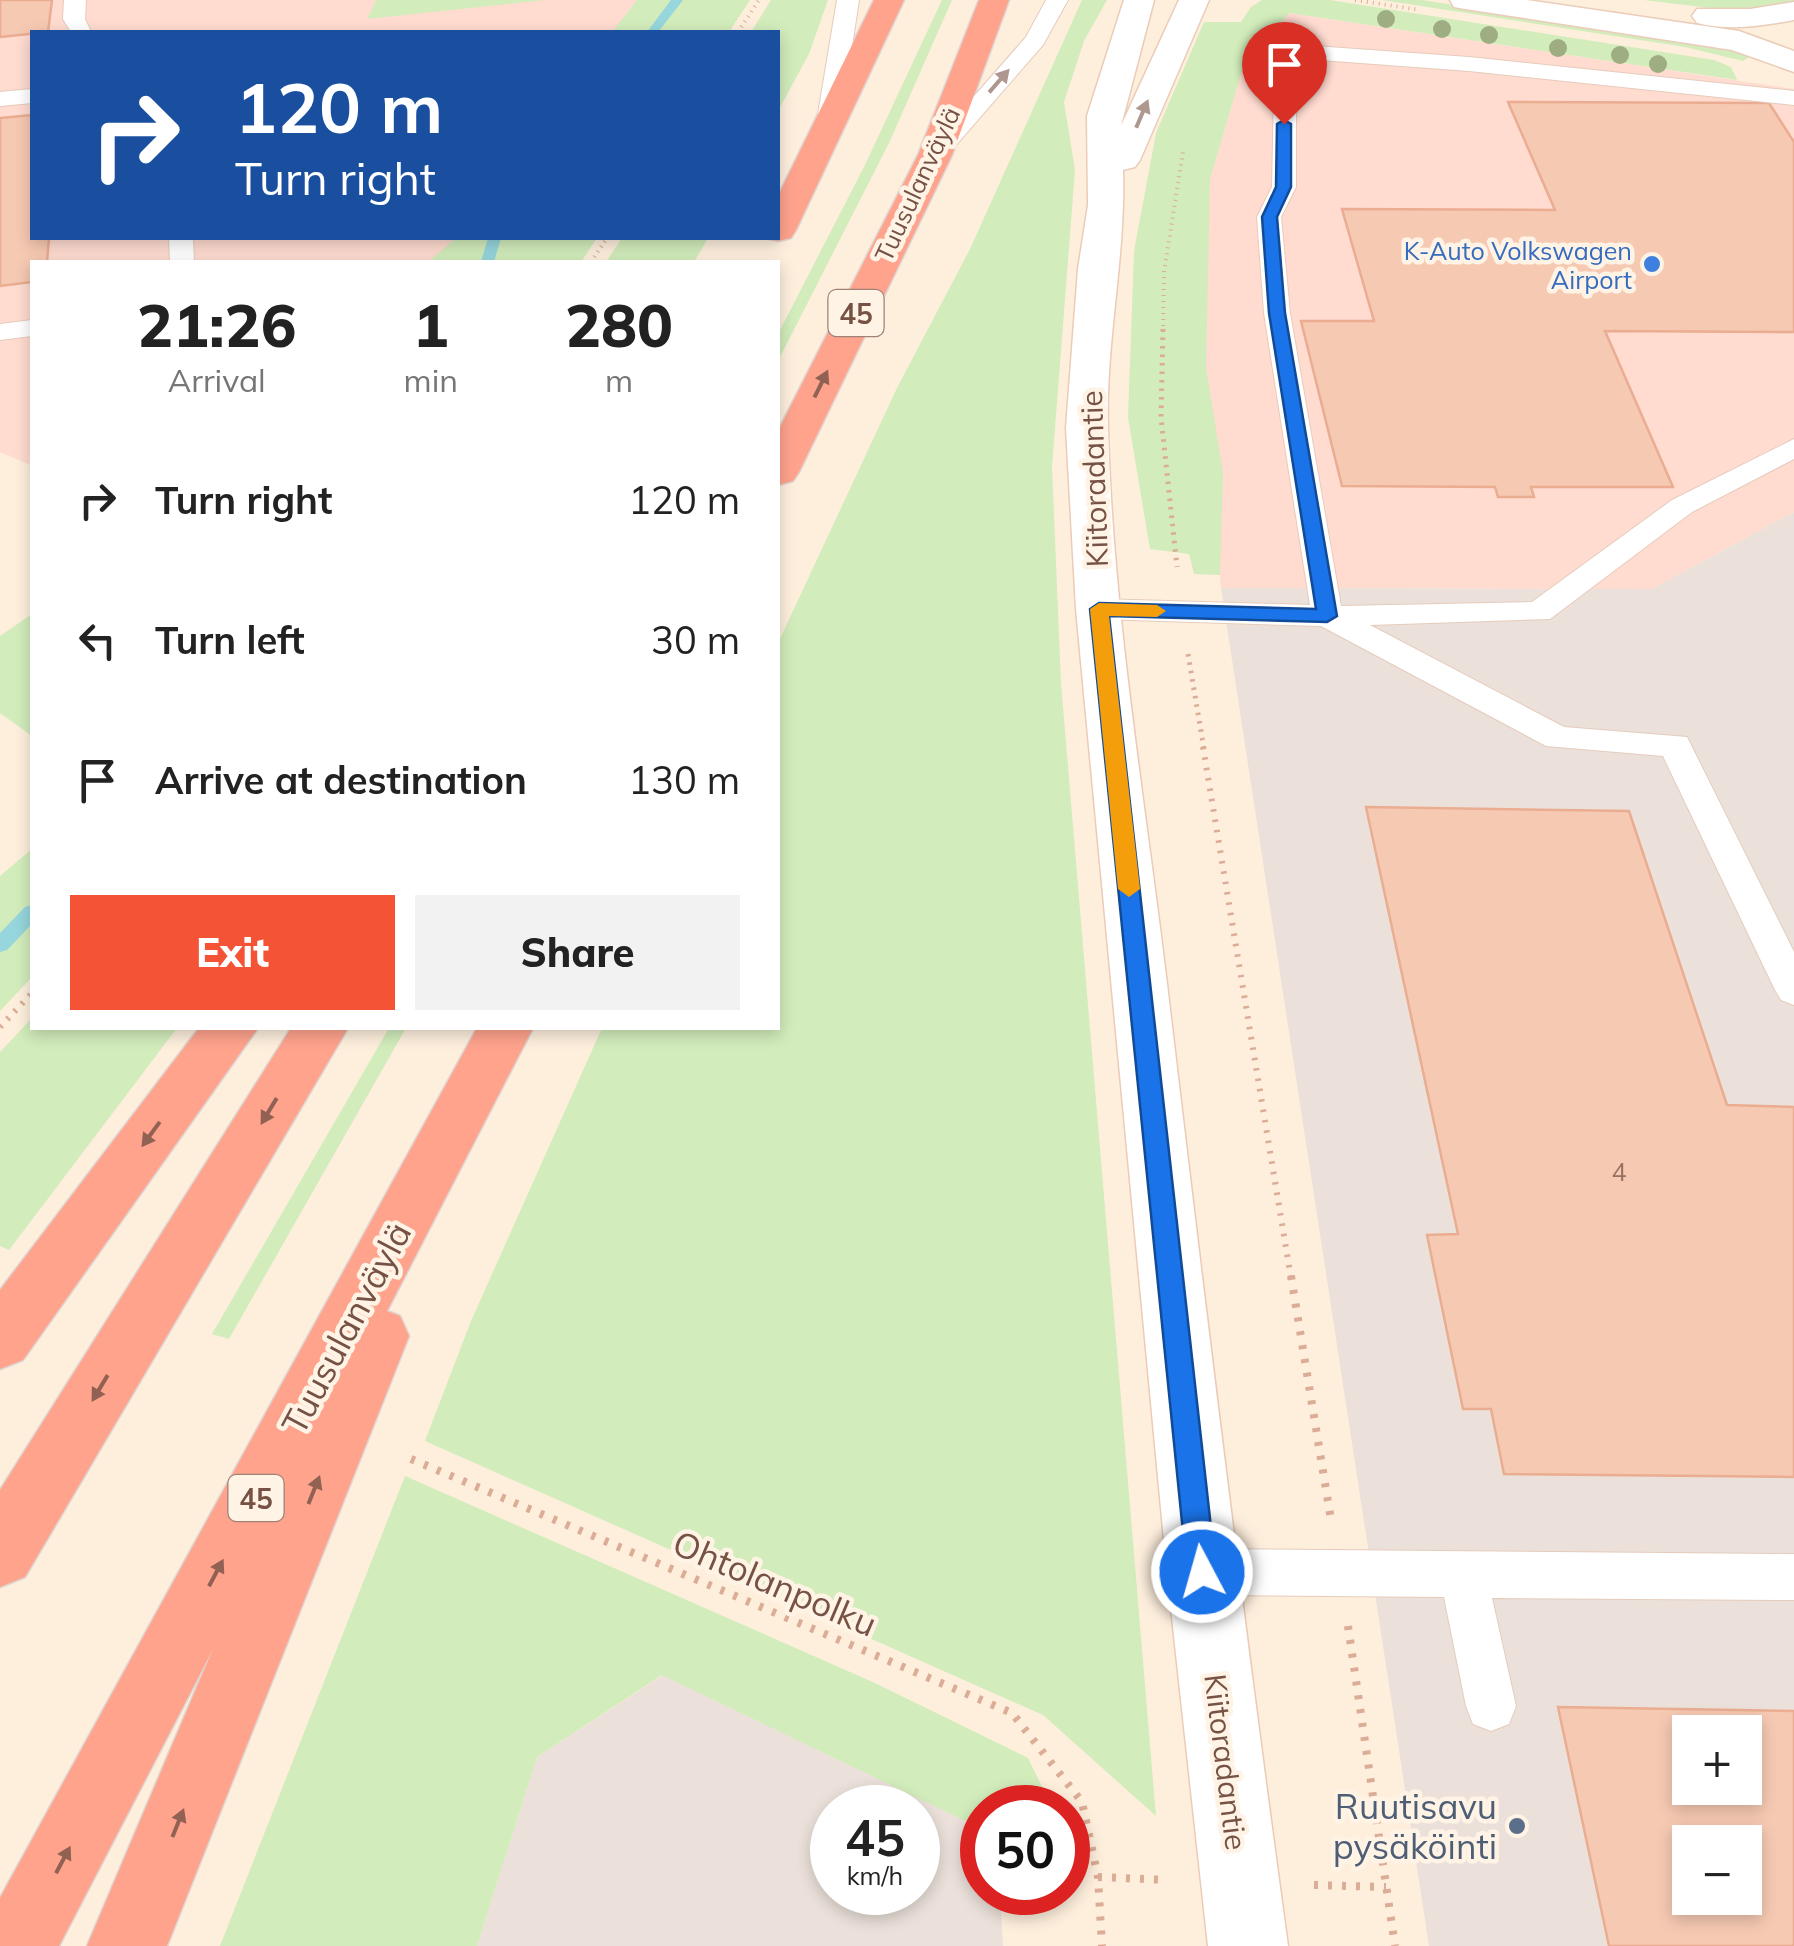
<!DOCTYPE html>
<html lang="en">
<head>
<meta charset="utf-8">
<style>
  body { margin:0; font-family:Mulish,sans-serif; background:#f2f2f2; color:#222; height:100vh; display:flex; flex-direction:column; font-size:38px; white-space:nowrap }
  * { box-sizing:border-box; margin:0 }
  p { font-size:32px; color:#767676 }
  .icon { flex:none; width:55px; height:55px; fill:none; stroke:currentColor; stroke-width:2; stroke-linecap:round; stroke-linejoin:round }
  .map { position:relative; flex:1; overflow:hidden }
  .panel { position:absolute; left:30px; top:260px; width:750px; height:770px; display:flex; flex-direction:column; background:#fff; border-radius:0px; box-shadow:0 5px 15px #0003 }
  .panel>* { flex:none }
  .guide { position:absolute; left:30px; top:30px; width:750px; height:210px; border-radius:0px; box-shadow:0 5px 15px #0003; background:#1a4fa0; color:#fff; overflow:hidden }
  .controls { position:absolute; left:1672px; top:1715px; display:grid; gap:20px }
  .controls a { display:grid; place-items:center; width:90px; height:90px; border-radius:0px; background:#fff; box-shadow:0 5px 15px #0003; font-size:50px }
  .speed { position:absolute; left:810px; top:1785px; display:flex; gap:20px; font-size:50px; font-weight:700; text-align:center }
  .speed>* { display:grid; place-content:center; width:130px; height:130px; border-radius:50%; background:#fff; box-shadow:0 5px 15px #0003; line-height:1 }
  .speed small { font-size:25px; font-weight:400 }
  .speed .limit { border:15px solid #d22; background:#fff; color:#111 }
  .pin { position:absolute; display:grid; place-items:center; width:85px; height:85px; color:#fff; margin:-102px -42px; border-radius:50% 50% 50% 0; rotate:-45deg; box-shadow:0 0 10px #0007 }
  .pin .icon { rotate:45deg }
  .me { position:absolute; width:110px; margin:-55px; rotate:354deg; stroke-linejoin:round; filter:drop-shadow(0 0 8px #0008) }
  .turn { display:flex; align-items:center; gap:35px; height:210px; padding:0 40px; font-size:45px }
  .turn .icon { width:130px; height:130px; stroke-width:2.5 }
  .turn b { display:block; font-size:70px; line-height:85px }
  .eta { display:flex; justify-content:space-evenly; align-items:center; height:170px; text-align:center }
  .eta b { font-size:60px; font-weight:800; line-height:70px }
  .button { display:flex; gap:20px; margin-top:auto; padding:20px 40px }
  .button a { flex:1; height:115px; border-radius:0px; background:#f55336; color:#fff; font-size:40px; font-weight:800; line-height:115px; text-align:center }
  .button a+a { background:#f2f2f2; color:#222 }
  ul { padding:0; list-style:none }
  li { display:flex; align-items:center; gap:30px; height:140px; padding:0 40px }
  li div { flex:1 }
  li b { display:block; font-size:38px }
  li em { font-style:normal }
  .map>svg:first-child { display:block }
</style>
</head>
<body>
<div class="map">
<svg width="1794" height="1946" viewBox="0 0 1794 1946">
  <rect width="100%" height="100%" fill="#feefdd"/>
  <g fill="#ffdbd0">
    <polygon points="0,0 726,0 702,32 32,32 32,238 545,238 525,262 32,262 32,466 0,452"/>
    <polygon points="1289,13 1794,89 1794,512 1652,589 1221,588 1203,378 1210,179 1242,71"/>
  </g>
  <g fill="#ebe1da" fill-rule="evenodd">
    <path d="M1794,512V1946H1429L1221,588L1652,589ZM1690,1732H1745V1788H1690ZM1690,1842H1745V1898H1690Z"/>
    <path d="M663,1675L982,1829V1892L1000,1893L1003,1946H477L537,1757ZM832,1808H918V1892H832Z"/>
  </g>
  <g fill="#d2ecbb">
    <polygon points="376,0 545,0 367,19"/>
    <polygon points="637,0 750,0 729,32 612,32"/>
    <polygon points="771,0 828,0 809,54 778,111 778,32 751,32"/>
    <polygon points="942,0 952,0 889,143 778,361 778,334 864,167"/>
    <polygon points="1082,0 1107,0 1084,41 1064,102 1075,170 1052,467 1061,683 1156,1816 1043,1715 425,1441 471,1321 602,1028 778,1028 778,643 897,388 970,249"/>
    <polygon points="1262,0 1330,0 1714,60 1731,67 1737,80 1289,13 1242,71 1210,179 1206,367 1223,474 1220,575 1194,574 1189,554 1150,549 1128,418 1134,251 1156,133 1204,22 1241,22 1251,7"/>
    <polygon points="1382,0 1422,0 1754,53 1743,61 1685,47"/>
    <polygon points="1644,0 1794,0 1794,3 1727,10"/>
    <polygon points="456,238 597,238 581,262 428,262"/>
    <polygon points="622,238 708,238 694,262 606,262"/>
    <polygon points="32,614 32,736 0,713 0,636"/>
    <polygon points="32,849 32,977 0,1011 0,876"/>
    <polygon points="32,1018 32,1028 177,1028 9,1250 0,1246 0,1052"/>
    <polygon points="389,1028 406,1028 229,1339 212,1334"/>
    <polygon points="405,1476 875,1683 1028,1758 1052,1807 982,1808 982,1829 662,1675 537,1757 477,1946 220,1946"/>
  </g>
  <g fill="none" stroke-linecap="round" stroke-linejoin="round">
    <g fill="#96d6dc" fill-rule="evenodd">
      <polygon points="671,0 683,0 658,32 647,32"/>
      <polygon points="488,238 501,238 494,262 481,262"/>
      <polygon points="32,905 32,924 7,950 0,952 0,933 25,907"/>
    </g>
  </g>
  <g fill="#f6c9b2" stroke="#eaad91" stroke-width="2.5" fill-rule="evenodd">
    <polygon points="0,0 52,0 48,32 0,37"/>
    <polygon points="1508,102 1769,103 1794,142 1794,332 1605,331 1673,487 1531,487 1534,497 1498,497 1495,487 1342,486 1301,321 1374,321 1342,209 1555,210"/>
    <polygon points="32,115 32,238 49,238 47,262 32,262 32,282 0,286 0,118"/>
    <polygon points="1366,807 1629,811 1727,1105 1794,1107 1794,1477 1504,1474 1491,1409 1463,1409 1427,1235 1458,1234"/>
    <path d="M1558,1707L1794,1711V1946H1609ZM1690,1732H1745V1788H1690ZM1690,1842H1745V1898H1690Z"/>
  </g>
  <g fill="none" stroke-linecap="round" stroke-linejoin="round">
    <g stroke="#e5ccbc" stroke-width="2">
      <g id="lane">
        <polygon points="64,0 86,0 85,19 91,32 71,32 63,19"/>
        <polygon points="837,0 859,0 840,126 828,133 816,126"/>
        <polygon points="1046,0 1068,0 1043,45 943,160 927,160 923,155 927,150 1026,37"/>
        <polygon points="1314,46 1469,57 1794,91 1794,105 1469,71 1320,60 1296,92 1296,187 1281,217 1290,313 1341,606 1532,602 1672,500 1794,439 1794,459 1692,512 1550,619 1370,625 1564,727 1687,737 1794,952 1794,1005 1781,1000 1775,990 1663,756 1546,746 1321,626 1099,619 1088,616 1083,609 1088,602 1099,599 1310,605 1264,313 1257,217 1272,187 1274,92 1306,48"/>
        <polygon points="32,89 32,103 0,106 0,92"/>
        <polygon points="169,238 193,238 194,262 170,262"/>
        <polygon points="32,320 32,336 0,340 0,324"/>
        <polygon points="1202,1549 1794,1554 1794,1600 1492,1598 1516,1706 1509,1724 1491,1731 1473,1724 1466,1706 1444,1597 1202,1595 1185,1588 1178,1572 1185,1556"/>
      </g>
    </g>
    <g stroke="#eaccb8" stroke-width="3">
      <g id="secondary">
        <path d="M1124,0H1154L1121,126L1179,0H1209L1140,160L1135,167L1123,170C1126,257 1105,343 1108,430C1113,615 1145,800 1167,984C1205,1305 1244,1626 1288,1946H1208L1167,1572L1076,609L1066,428L1078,269L1088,205L1087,116Z"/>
        <polygon points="1450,0 1527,0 1739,31 1794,51 1794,72 1732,50 1465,9 1454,7"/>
        <path d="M1794,2V20C1762,26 1729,31 1697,23L1692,16L1697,9H1750Z"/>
      </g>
    </g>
    <g stroke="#ded5d2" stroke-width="3">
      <g id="highway">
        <polygon points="874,0 904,0 796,230 791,238 778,241 765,238 778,238 778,196"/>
        <polygon points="979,0 1009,0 952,155 799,472 793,481 778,485 778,431 918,155"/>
        <polygon points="199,1028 258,1028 23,1360 0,1369 0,1290"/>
        <polygon points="291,1028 348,1028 25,1577 0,1587 0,1490"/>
        <polygon points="477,1028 533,1028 387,1311 400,1316 409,1336 167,1946 87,1946 213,1649 59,1946 0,1946 0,1898"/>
      </g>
    </g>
    <g stroke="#dbac96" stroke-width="4" stroke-dasharray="1 5" stroke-linecap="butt">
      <polyline points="1355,0 1420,10"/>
      <polyline points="738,32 759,0"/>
      <polyline points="591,262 607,238"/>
      <polyline points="1163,332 1164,272 1183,152"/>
    </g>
    <g stroke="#dbac96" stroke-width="5" stroke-dasharray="2.5 6" stroke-linecap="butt">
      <polyline points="1163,329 1161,417 1177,567"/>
      <polyline points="1188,654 1204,749"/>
    </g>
    <g stroke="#dbac96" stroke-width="6" stroke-dasharray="2.5 8" stroke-linecap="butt">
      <polyline points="1203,747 1291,1278"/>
      <polyline points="0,1027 32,993"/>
    </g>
    <g stroke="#dbac96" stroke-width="8" stroke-dasharray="4 10" stroke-linecap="butt">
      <polyline points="1291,1276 1331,1520"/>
      <polyline points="411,1459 1012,1713 1082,1802 1098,1877 1102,1946"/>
      <polyline points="1348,1626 1395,1946"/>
      <polyline points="1098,1877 1167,1880"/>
      <polyline points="1314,1885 1386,1887"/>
    </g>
    <use href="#lane" fill="#fff" fill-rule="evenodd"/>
    <use href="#secondary" fill="#fff" fill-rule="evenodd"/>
    <use href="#highway" fill="#ffa38d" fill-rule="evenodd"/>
  </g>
  <g fill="#9ead82">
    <circle cx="1386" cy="19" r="9"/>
    <circle cx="1442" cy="29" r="9"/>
    <circle cx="1489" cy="35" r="9"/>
    <circle cx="1558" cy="48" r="9"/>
    <circle cx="1620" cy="55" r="9"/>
    <circle cx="1658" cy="64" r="9"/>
  </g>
  <defs><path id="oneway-solid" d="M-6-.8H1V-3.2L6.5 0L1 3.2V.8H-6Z" transform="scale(2.5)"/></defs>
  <g fill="#ad978f">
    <use href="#oneway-solid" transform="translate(999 81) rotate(-49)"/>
    <use href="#oneway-solid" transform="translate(1142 114) rotate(-67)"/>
  </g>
  <g fill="#916253">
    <use href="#oneway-solid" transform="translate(821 384) rotate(-64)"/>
    <use href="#oneway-solid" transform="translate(269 1111) rotate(121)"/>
    <use href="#oneway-solid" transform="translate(151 1134) rotate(126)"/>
    <use href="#oneway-solid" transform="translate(100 1388) rotate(121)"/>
    <use href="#oneway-solid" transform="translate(314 1490) rotate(-68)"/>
    <use href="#oneway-solid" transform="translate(216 1573) rotate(-62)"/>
    <use href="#oneway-solid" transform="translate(178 1823) rotate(-68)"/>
    <use href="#oneway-solid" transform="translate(63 1860) rotate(-62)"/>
  </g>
  <polygon fill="#1a73e8" stroke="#114b97" stroke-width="2.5" points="1284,120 1291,124 1291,187 1277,217 1285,313 1337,616 1327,622 1109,616 1216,1572 1212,1582 1202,1586 1192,1582 1187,1572 1090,609 1099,603 1316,609 1269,313 1262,217 1276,187 1277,124"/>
  <polygon fill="#f59e0b" points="1099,603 1157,605 1166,611 1157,617 1109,616 1140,889 1129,897 1118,889 1090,609"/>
  <circle fill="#3f7fe0" stroke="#fff3e5" stroke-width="4" cx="1652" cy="264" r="10"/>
  <circle fill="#5c6f8a" stroke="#fff3e5" stroke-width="4" cx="1517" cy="1826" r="10"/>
  <g text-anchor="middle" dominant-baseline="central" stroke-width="9" stroke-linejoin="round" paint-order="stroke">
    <g font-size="25" fill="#765244" stroke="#fff3e5">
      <text transform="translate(917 184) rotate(-65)">Tuusulanväylä</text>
    </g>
    <g font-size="25" fill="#366cbe" stroke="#fff3e5" text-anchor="end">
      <text x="1632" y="250">K-Auto Volkswagen<tspan x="1632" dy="29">Airport</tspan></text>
    </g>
    <g font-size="25" fill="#967060">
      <text x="1619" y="1171">4</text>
    </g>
    <g fill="#fff3e5" stroke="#9f8274" stroke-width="2.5">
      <rect x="828.5" y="290" width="55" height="46" rx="8"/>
      <rect x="228.5" y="1475" width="55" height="46" rx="8"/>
    </g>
    <g font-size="28" font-weight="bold" fill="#765244">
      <text x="856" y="313">45</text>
      <text x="256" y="1498">45</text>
    </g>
    <g font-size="30" fill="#765244" stroke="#fff3e5">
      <text transform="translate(1094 479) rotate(-92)">Kiitoradantie</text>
      <text transform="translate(1226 1762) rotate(83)">Kiitoradantie</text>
    </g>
    <g font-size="35" fill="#765244" stroke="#fff3e5">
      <text transform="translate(346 1328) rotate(-62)">Tuusulanväylä</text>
      <text transform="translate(775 1583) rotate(23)">Ohtolanpolku</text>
    </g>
    <g font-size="35" fill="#4e5e75" stroke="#fff3e5" text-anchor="end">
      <text x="1497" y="1806">Ruutisavu<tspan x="1497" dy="40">pysäköinti</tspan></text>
    </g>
  </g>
</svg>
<div class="controls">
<a>+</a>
<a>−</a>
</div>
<div class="speed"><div>45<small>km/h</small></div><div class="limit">50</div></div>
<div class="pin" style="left:1284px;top:124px;background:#d93025"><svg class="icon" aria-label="arrive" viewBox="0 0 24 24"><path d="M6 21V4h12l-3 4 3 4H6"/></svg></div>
<svg class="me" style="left:1202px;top:1572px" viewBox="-20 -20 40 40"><circle r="17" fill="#1a73e8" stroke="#fff" stroke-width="3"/><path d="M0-11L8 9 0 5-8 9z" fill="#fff"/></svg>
<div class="guide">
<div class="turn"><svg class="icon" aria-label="right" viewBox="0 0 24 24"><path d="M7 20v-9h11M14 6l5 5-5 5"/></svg><div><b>120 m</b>Turn right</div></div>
</div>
<section class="panel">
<div class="eta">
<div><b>21:26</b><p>Arrival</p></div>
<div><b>1</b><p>min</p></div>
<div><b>280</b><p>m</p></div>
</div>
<ul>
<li><svg class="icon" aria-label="right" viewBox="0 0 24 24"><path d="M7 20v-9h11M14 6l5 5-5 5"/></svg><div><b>Turn right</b></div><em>120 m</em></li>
<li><svg class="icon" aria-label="left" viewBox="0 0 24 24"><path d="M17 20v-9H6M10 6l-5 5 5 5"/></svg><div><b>Turn left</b></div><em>30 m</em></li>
<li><svg class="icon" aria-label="arrive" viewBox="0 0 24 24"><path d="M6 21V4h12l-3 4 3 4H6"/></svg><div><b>Arrive at destination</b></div><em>130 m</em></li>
</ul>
<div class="button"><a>Exit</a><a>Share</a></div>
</section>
</div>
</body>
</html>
